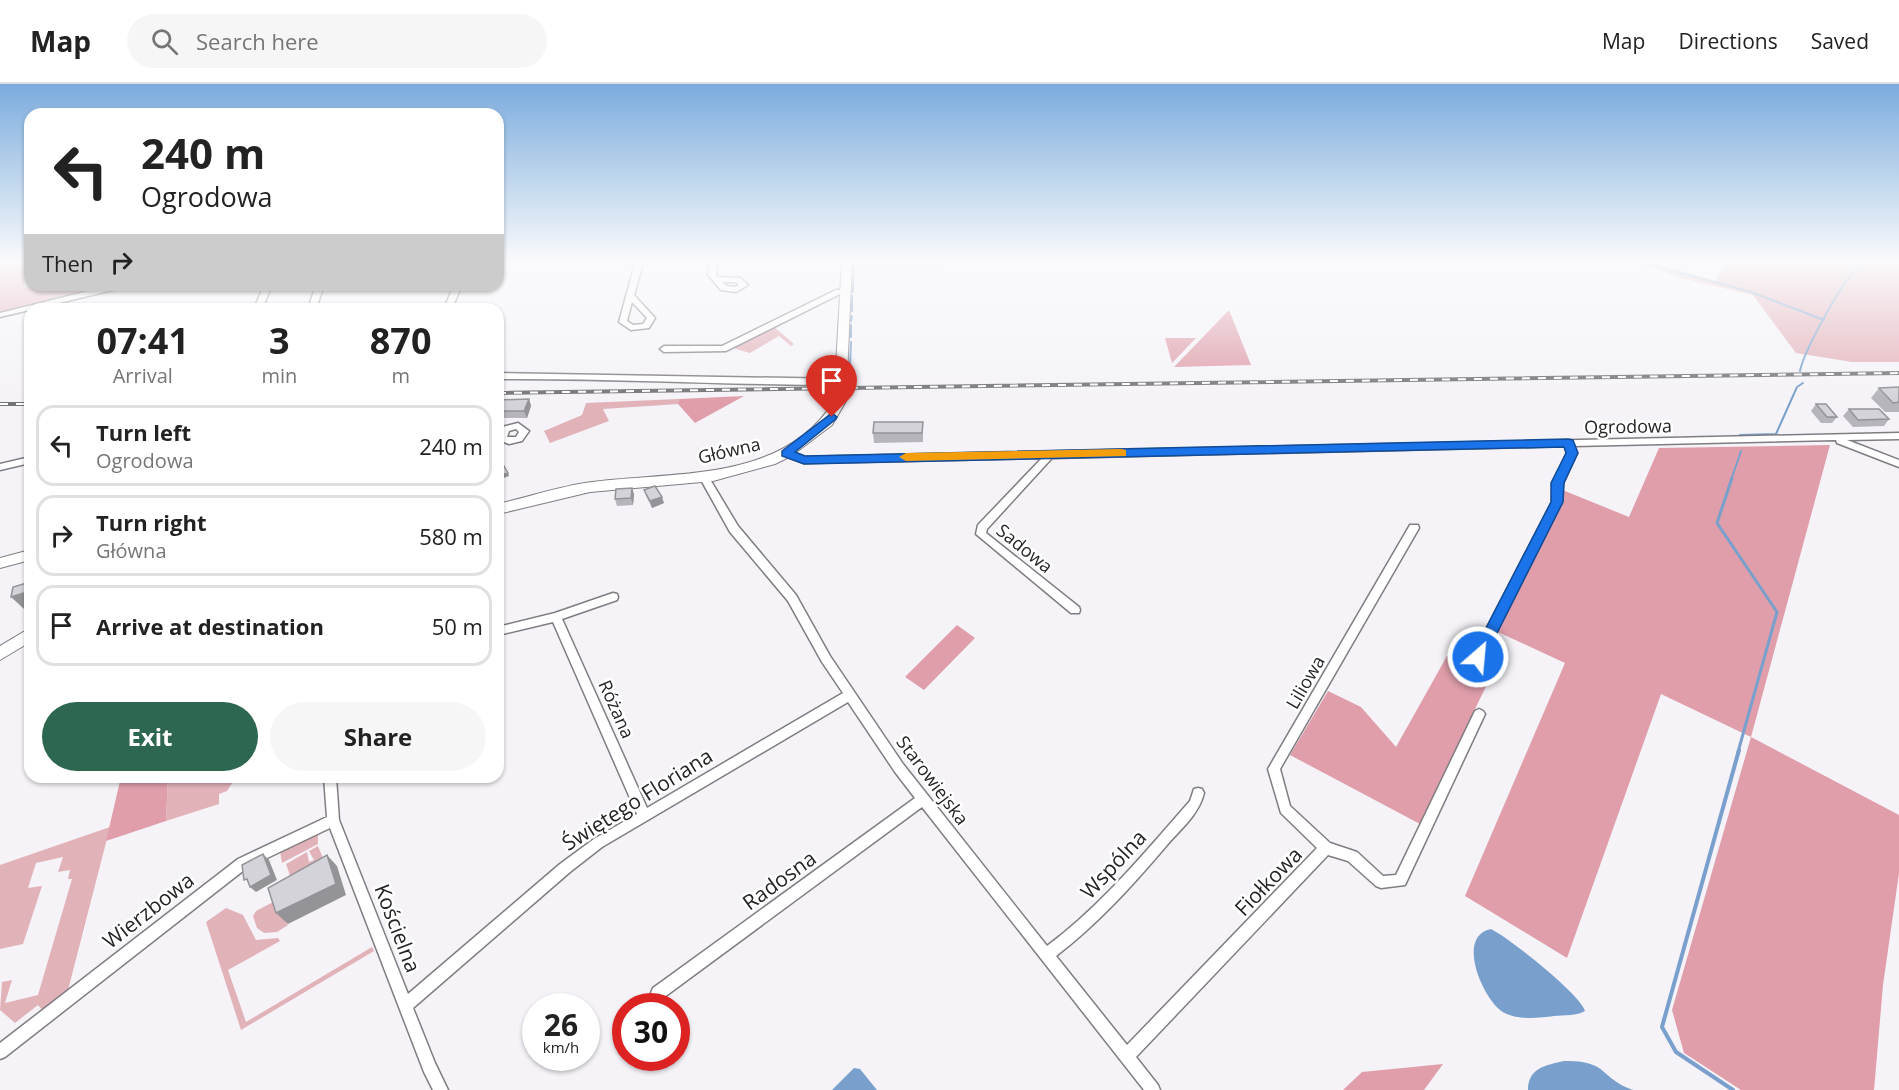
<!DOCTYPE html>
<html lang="en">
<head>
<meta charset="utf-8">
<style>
  body { margin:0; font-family:"Open Sans",sans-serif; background:#f6f6f6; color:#222; height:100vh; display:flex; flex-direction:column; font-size:22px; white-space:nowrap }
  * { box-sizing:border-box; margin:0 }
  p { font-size:20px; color:#767676 }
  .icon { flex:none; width:33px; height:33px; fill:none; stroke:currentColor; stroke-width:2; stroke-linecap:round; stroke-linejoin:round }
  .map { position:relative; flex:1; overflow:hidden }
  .sheet { position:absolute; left:24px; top:219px; width:480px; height:480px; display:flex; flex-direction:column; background:#fff; border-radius:18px; box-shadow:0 2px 4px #0004 }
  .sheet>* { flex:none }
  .top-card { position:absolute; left:24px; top:24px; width:480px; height:183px; border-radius:18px; box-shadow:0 2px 4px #0004; background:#fff; color:#222; overflow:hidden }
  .speed { position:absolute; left:522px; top:909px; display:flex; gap:12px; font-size:30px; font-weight:700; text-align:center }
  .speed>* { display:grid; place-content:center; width:78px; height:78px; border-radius:50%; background:#fff; box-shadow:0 2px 4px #0004; line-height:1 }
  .speed small { font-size:15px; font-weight:400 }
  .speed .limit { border:9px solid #d22; background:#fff; color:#111 }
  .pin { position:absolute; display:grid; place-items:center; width:51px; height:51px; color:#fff; margin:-62px -26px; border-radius:50% 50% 50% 0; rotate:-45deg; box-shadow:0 0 6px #0007 }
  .pin .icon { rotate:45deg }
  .me { position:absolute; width:66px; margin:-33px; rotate:27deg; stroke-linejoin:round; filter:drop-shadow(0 0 4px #0008) }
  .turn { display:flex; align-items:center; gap:21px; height:126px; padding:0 18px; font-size:27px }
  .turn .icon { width:78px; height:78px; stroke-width:2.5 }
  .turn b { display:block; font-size:42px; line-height:51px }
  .then { display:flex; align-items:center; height:57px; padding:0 18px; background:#0003; gap:12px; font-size:22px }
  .eta { display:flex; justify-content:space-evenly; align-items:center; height:102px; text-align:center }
  .eta b { font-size:36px; font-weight:700; line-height:42px }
  .button { display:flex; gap:12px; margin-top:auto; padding:12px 18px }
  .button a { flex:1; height:69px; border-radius:36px; background:#2e6750; color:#fff; font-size:24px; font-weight:700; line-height:69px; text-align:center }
  .button a+a { background:#f6f6f6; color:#222 }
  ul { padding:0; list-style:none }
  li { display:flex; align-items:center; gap:18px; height:81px; margin:0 12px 9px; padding:0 6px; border:3px solid #e0e0e0; border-radius:18px }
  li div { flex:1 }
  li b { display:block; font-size:22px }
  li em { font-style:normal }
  header { display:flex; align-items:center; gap:36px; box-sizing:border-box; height:84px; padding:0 30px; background:#fff; border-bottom:2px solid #e0e0e0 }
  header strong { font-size:28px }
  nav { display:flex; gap:33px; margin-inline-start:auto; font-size:21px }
  .search { width:420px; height:54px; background:#f6f6f6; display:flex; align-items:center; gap:15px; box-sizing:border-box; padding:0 21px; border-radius:33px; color:#767676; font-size:22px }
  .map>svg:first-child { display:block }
</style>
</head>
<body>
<header>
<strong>Map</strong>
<div class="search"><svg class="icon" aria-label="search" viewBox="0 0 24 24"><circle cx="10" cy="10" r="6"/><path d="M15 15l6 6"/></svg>Search here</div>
<nav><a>Map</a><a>Directions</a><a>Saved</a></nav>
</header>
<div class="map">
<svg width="1899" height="1006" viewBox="0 0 1899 1006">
  <rect width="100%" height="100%" fill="#f5f3f8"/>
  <g fill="#e2b2b9">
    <polygon points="0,176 24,176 24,203 117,201 0,229"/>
    <polygon points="857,176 946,176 946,181 856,183"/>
    <polygon points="1627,176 1643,176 1716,197 1726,176 1899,176 1899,278 1852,278 1796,269 1753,211 1685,195"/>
    <polygon points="773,242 794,260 791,262 779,252 750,269 733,264"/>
    <polygon points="679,315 678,320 603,325 609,337 550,359 544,347 582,331 586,319"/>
    <polygon points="168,693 236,693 227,707 219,710 219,720 166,737"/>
    <polygon points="110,743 67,910 43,927 38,921 15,939 0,926 2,898 12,896 5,919 38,911 72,795 68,795 70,786 58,788 63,773 36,779 28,804 42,802 23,860 0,865 0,781"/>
    <polygon points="318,750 318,760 282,779 280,767"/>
    <polygon points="318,762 327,784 292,797 286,780 307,768 309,778 314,776 309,767"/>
    <polygon points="273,818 288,841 277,848 264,849 257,844 253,832 256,827"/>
    <polygon points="226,824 243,831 256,856 278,854 280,857 228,886 246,938 372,863 374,867 241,946 206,838"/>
  </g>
  <g fill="#df9eaa">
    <polygon points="1229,226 1251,281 1174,283"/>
    <polygon points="1165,254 1196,254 1172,279"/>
    <polygon points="744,312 695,339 678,320 679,315"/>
    <polygon points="1830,361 1751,653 1899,731 1899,789 1883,901 1874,1006 1741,1006 1684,969 1672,926 1751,653 1661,610 1567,874 1465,812 1565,579 1498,548 1561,419 1560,405 1629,433 1659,364"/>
    <polygon points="957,541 975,554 924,606 905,593"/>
    <polygon points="1447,572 1483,587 1489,596 1420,740 1290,671 1328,607 1361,623 1396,663"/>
    <polygon points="121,693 138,693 138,699 143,699 150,693 168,693 166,737 106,757"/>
    <polygon points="1443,980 1424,1006 1343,1006 1362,988"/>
  </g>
  <g fill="#79a0cc">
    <path d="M1491,845C1508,853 1581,911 1585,927C1577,932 1564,931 1554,932C1538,934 1514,937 1500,926C1482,912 1456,852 1491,845Z"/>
    <path d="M1564,977C1609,976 1599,994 1633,1006H1528C1528,984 1546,981 1564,977Z"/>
    <polygon points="854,984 860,985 877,1006 832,1006"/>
  </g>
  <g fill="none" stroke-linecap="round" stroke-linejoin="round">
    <g stroke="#79a0cc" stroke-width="2">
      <polyline points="1633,176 1751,208 1824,236"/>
      <polyline points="853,208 854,176"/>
      <polyline points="852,212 852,227"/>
      <polyline points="851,237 852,232"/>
      <polyline points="851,241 851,253"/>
      <polyline points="850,283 851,258"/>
      <path d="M1800,287C1804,267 1841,199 1856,186C1861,182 1867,179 1872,176"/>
      <polyline points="1740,351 1776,350 1797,303 1803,299"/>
      <polyline points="1731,396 1741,367"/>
    </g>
    <polyline stroke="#79a0cc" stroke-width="3" points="1732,394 1717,439 1777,528 1738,668"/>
    <polyline stroke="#79a0cc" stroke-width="4" points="1733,1006 1676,968 1662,943 1739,666"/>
    <g stroke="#807d82" stroke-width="3">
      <g id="street">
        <path d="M636,176H644L634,211L655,234L649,244L631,246L619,238ZM632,218L647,234L643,240L633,241L627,237Z"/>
        <path d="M709,176H717L716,191L718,193L740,194L748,201L736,208L721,206L708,191ZM722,198H735L739,201L735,203L727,202Z"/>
        <polygon points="113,201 127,201 126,203 0,233 0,229"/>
        <polygon points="264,201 272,201 262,225 254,225"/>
        <polygon points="316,201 324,201 316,225 308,225"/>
        <polygon points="454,201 462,201 453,222 447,222 446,220"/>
        <polygon points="836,206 846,206 850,208 849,210 840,210 726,267 664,268 660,265 664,262 722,262"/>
        <path d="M498,289L843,295L847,298L843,301C728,301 613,294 498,295Z"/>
        <path d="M518,339L529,347L522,357L509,360L499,356L498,352L502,343ZM516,345L519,348L516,353H507L509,347Z"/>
        <polygon points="1899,349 1899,355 1847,356 1899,376 1899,383 1837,359 1836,356 1574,362 1577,369 1563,399 1562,418 1482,576 1474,576 1472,573 1552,418 1553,399 1567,369 1565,362 1052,374 987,445 986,449 1079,523 1080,526 1079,529 1071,529 976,450 978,441 1042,374 804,379 783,371 781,369 786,366 805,373"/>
        <polygon points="30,373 30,379 0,386 0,380"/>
        <path d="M705,391L708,392L738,442L796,511L830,572L903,680L1047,862C1102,821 1145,768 1190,717L1194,705L1198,704L1202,705L1204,709C1199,730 1181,745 1167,761C1133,801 1098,840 1056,872L1127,961L1317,764L1281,729L1268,685L1410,441H1418L1419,444L1280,685L1290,722L1330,759L1357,768L1383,792L1396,791L1475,627L1479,625L1483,627L1485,630L1405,801L1381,804L1376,802L1348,777L1328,771L1136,973L1158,1001L1160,1006H1144L922,723L663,914L658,916L653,914L651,909L653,904L915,714L895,688L848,618L602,763L570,788L413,924L435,979L448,1006H433L424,988L330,744L248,783L5,973L0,975V959L238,775L327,733L324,693H336L339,736L408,910L560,780L594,755L637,730L553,538L498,551V543L555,529L613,509L617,510L618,513L617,516L562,535L647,724L843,609L822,578L788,517L730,448L700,394Z"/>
      </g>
    </g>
    <g stroke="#807d82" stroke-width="2">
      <g id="secondary">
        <path d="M842,176H852L846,317L832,341L791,372L775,380L713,397L590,408L498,430V420C529,413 560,402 592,398C675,387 783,399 834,317Z"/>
        <polygon points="30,466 30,476 0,484 0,474"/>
        <polygon points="30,544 30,558 0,576 0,562"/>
      </g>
    </g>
    <use href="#street" fill="#fff" fill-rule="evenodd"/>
    <use href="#secondary" fill="#fff" fill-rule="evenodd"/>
    <g stroke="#747376" stroke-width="4">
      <g id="rail">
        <polyline points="498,309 1899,289"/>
        <polyline points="0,320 30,320"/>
      </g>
    </g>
    <use href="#rail" stroke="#fff" stroke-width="2" stroke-dasharray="8" stroke-linecap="butt"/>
  </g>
  <g fill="#b5b5bb">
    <polygon points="1899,303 1899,328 1885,328 1871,314 1879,304"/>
    <polygon points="529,315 531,322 527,334 498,334 498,316"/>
    <polygon points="1816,320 1837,333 1832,339 1821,339 1811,327"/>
    <polygon points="1849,325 1889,335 1884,342 1853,343 1843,332"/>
    <polygon points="923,338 923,358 874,359 873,349"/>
    <polygon points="644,406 664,419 652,424 646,412"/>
    <polygon points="634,410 633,421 617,422 615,415"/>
  </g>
  <g fill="#949498">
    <polygon points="529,315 531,322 527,334 524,327"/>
    <polygon points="508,389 509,392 498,396 498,392"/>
    <polygon points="632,404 634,410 633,421 631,414"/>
    <polygon points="662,413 664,419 652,424 650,417"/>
    <polygon points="30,507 30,524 24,525 11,513"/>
    <polygon points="263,770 269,776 277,796 256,808 250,803"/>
    <polygon points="327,771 337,782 346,811 288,840 276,829"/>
  </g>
  <g fill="#d3d3d9" stroke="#949498" stroke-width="1.5">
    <polygon points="1899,303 1899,318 1893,319 1879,304"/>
    <polygon points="529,315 524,327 498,327 498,316"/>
    <polygon points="1816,320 1826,320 1837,333 1827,333"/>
    <polygon points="1849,325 1879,325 1889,335 1858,336"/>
    <polygon points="874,338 923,338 922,349 873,349"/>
    <polygon points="504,382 508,389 498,392 498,384"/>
    <polygon points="655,402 662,413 650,417 644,406"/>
    <polygon points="632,404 631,414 615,415 616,405"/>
    <polygon points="30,498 30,507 11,513 13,503"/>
    <polygon points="263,770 271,791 250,803 247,795 244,796 242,781"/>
    <polygon points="327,771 336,800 276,829 268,804"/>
  </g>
  <linearGradient id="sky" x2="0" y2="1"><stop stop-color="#7bacdd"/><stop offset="0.56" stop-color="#fafafc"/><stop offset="1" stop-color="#fafafc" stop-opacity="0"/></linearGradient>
  <rect width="1899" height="317" fill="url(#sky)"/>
  <polygon fill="#1a73e8" stroke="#114b97" stroke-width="1.5" points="832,329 837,333 836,335 795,368 805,372 1568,355 1573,356 1578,369 1564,399 1563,418 1483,577 1478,578 1471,573 1551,418 1551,399 1566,369 1564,363 804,380 782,372 782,367"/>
  <polygon fill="#f59e0b" points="1121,365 1126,366 1126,372 906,377 899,373 906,369"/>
  <g text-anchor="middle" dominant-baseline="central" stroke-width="5" stroke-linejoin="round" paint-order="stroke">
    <g font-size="18" fill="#242325" stroke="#fff">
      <text transform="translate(1628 342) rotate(-1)">Ogrodowa</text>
      <text transform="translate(729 366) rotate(-13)">Główna</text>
      <text transform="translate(1025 464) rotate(39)">Sadowa</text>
      <text transform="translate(1305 598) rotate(-60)">Liliowa</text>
      <text transform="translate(617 625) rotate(66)">Różana</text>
      <text transform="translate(933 696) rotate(53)">Starowiejska</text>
    </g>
    <g font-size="21" fill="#242325" stroke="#fff">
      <text transform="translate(637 715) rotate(-32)">Świętego Floriana</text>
      <text transform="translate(1113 780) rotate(-47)">Wspólna</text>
      <text transform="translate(779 796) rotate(-36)">Radosna</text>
      <text transform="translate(1268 797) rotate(-46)">Fiołkowa</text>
      <text transform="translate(148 826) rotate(-38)">Wierzbowa</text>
      <text transform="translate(398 844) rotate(69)">Kościelna</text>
    </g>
  </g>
</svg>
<div class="speed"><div>26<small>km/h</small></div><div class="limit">30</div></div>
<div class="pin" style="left:832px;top:333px;background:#d93025"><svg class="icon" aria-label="arrive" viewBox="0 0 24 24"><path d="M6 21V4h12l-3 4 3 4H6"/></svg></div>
<svg class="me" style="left:1478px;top:573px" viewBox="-20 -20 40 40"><circle r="17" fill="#1a73e8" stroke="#fff" stroke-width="3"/><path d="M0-11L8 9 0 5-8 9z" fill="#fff"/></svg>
<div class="top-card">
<div class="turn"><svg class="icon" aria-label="left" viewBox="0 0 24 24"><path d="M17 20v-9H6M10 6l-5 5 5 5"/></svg><div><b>240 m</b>Ogrodowa</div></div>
<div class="then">Then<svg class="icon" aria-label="right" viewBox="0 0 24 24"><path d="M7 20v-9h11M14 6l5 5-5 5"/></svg></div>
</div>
<section class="sheet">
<div class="eta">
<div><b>07:41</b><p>Arrival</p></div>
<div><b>3</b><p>min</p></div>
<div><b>870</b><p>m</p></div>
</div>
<ul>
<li><svg class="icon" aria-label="left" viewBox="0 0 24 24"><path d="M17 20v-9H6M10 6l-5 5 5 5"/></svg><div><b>Turn left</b><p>Ogrodowa</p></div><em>240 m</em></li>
<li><svg class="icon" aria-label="right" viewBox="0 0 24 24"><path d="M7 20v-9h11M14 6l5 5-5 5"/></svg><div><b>Turn right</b><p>Główna</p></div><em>580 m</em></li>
<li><svg class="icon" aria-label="arrive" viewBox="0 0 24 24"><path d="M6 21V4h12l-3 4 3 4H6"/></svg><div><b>Arrive at destination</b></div><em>50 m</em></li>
</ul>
<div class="button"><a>Exit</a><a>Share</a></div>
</section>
</div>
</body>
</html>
